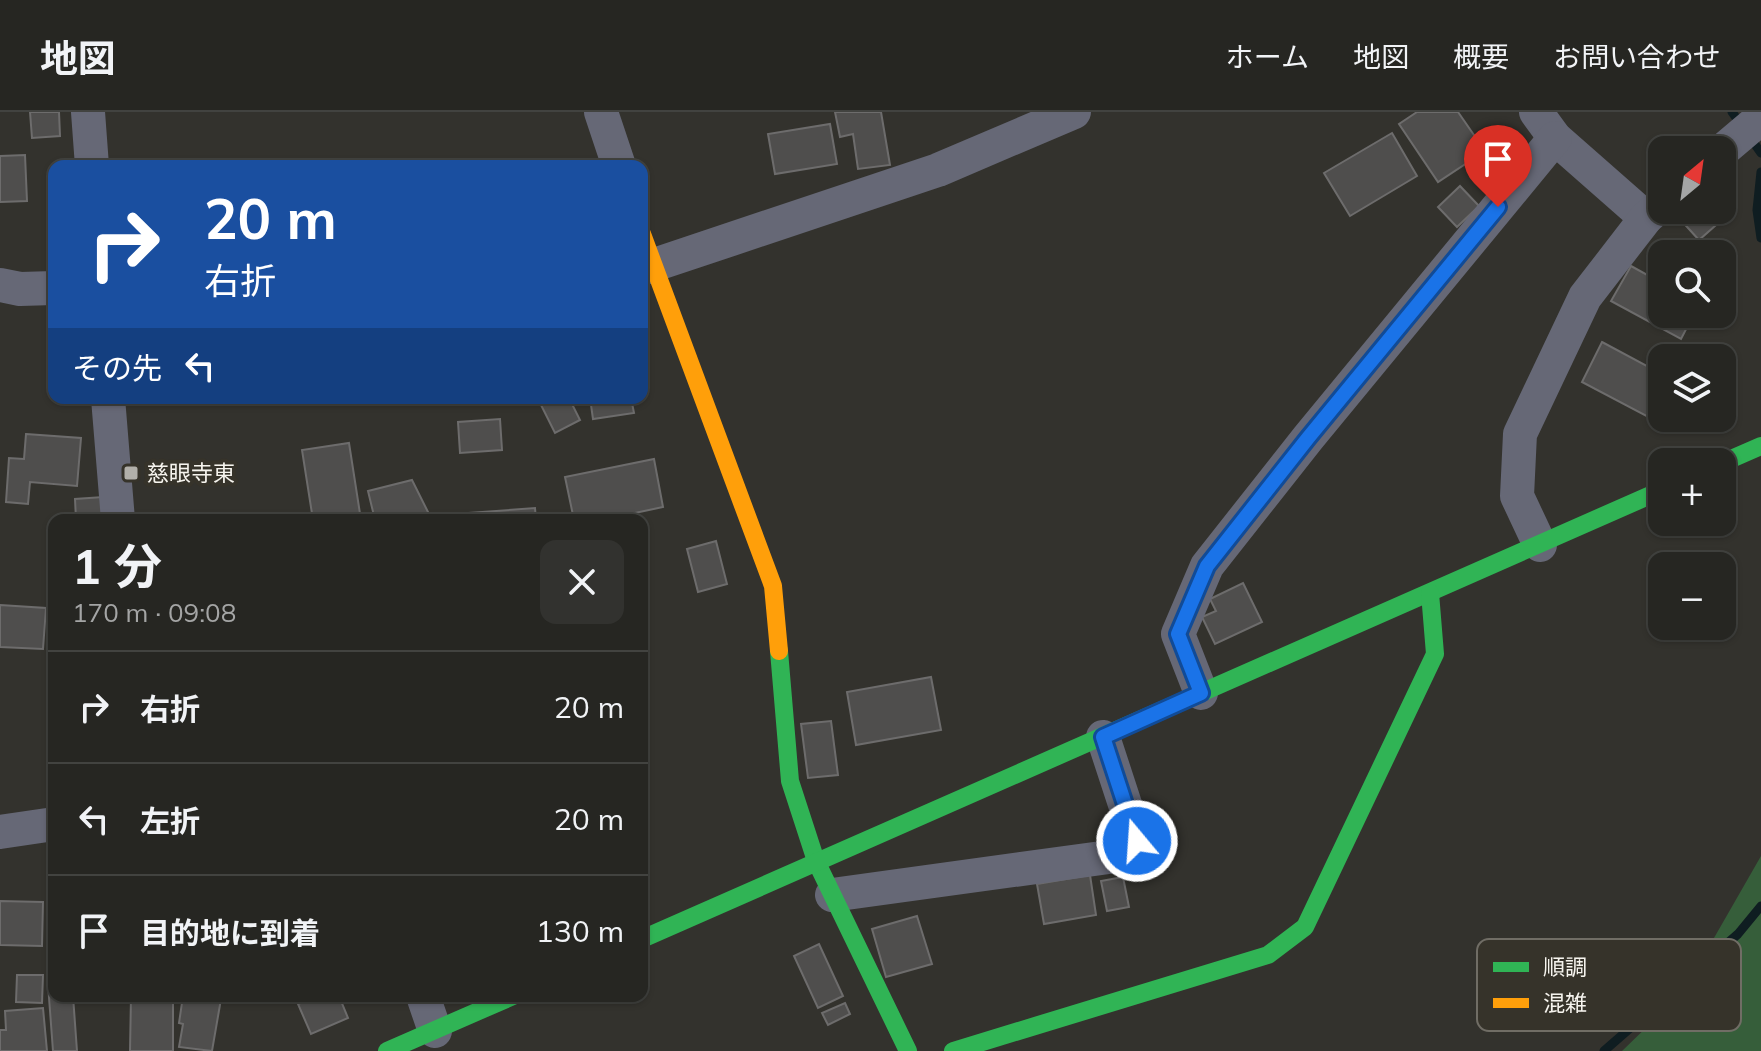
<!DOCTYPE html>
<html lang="ja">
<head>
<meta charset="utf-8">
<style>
  body { margin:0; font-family:Mulish,"Noto Sans JP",sans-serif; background:#32322f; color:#f1f3f6; height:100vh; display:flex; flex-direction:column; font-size:30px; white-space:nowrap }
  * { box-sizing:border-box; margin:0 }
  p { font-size:26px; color:#a4a5a5 }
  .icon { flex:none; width:44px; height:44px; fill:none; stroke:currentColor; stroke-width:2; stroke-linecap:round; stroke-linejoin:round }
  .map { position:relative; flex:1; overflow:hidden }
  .sheet { position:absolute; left:48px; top:402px; width:600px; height:488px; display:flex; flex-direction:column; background:#262622; border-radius:16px; box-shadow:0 2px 6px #0004,0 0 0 2px #424340 }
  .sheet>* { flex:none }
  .top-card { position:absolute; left:48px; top:48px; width:600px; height:244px; border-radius:16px; box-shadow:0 2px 6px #0004,0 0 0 2px #424340; background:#1a4fa0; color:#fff; overflow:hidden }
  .needle { width:52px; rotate:29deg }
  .tools { position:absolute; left:1648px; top:24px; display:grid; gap:16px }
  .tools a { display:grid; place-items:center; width:88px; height:88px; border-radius:16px; background:#262622; box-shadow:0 2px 6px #0004,0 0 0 2px #424340; font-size:40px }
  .pin { position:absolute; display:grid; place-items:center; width:68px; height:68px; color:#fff; margin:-82px -34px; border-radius:50% 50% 50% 0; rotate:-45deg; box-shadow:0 0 8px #0007 }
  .pin .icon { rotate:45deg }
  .me { position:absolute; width:88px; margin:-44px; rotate:342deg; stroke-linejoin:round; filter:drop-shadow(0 0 6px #0008) }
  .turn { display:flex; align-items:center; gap:28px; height:168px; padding:0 24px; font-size:36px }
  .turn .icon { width:104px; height:104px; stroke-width:2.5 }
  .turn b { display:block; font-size:56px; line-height:68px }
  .then { display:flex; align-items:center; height:76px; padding:0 24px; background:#0003; gap:16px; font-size:30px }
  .round { display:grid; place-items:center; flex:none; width:84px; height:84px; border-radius:16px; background:#32322f }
  .head { display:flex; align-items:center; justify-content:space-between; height:136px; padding:0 24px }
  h1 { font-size:48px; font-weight:700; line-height:60px }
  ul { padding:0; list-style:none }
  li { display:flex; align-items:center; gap:24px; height:112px; padding:0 24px; border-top:2px solid #424340 }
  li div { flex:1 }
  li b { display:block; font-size:30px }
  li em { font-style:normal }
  header { display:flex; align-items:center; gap:48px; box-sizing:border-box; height:112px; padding:0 40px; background:#262622; border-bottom:2px solid #424340 }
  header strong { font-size:38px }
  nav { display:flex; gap:44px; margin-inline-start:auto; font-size:28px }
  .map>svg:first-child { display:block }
</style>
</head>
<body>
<header>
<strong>地図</strong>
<nav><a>ホーム</a><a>地図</a><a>概要</a><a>お問い合わせ</a></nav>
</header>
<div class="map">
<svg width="1761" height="939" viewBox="0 0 1761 939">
  <rect width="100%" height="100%" fill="#33322d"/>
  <polygon fill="#365e3a" points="1761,744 1761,939 1622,939 1683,880"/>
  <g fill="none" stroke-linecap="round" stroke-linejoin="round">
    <g stroke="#0f1d21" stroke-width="9">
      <polyline points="1732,0 1761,41"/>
      <polyline points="1761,60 1757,98 1761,126"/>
      <polyline points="1604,939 1738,822 1761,794"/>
    </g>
  </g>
  <g fill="#4f4e4d" stroke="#6d6c6c" stroke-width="2">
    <polygon points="30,0 59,0 60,24 32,26"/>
    <polygon points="835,0 881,0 890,53 858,57 853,22 840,25"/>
    <polygon points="1417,0 1458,0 1485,39 1438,70 1399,12"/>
    <polygon points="830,12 837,52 775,62 768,22"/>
    <polygon points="1392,21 1417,64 1350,104 1324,61"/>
    <polygon points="25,43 27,89 0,90 0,44"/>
    <polygon points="1460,74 1479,94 1457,115 1438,95"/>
    <polygon points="1722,89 1732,99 1699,128 1678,105 1686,98 1722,98"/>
    <polygon points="1683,128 1710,142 1675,142"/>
    <polygon points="1722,148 1730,153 1722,169"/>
    <polygon points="1631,154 1662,171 1662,202 1694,202 1681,227 1611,189"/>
    <polygon points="1602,230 1662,262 1662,294 1654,308 1582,270"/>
    <polygon points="555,286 569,286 580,308 555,321 541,293"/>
    <polygon points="590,286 631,286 634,301 593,307"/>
    <polygon points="500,307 502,338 460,341 458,310"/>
    <polygon points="26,322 81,326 77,374 30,370 28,392 6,390 9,346 24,347"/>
    <polygon points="349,331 361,408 313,408 302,338"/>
    <polygon points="654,347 663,395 602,408 574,408 565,365"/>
    <polygon points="412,368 432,408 375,408 368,379"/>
    <polygon points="103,385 105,408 76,408 75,387"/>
    <polygon points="535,396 536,408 469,408 469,401"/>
    <polygon points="297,402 297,408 247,408 247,403"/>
    <polygon points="716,429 727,472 698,480 687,437"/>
    <polygon points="1243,471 1262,510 1215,532 1202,505 1216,499 1210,487"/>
    <polygon points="0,493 46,496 43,537 0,535"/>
    <polygon points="49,510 54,511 54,554 48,554"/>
    <polygon points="931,565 941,618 856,633 847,580"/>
    <polygon points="831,609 838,663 808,666 801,612"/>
    <polygon points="1090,763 1096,803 1044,812 1037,772"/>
    <polygon points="1123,765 1129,795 1107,799 1101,769"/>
    <polygon points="54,776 54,826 50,825"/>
    <polygon points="0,789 43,790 42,834 0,833"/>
    <polygon points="917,804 932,852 886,865 872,817"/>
    <polygon points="819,832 843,884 818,896 794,844"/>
    <polygon points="17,863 43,863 42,891 16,890"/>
    <polygon points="54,871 54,884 73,884 77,939 53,939 48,872"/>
    <polygon points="131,884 173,884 173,939 130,939"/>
    <polygon points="183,884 202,884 221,887 212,939 179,935 183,912 179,911"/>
    <polygon points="318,884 339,884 348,906 311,922 298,892"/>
    <polygon points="845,891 850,902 828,913 822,901"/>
    <polygon points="43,896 47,939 0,939 0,918 6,918 5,899"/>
  </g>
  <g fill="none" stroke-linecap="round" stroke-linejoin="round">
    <g stroke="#666876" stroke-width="34">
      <polyline points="88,0 92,54"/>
      <polyline points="601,0 619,54"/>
      <polyline points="1536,0 1555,26 1646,106"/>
      <polyline points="1722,39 1761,6"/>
      <polyline points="642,157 938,58 1074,0"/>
      <polyline points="0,173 20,177 54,176"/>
      <polyline points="108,286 118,408"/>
      <polyline points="1540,433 1517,384 1520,322 1585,185 1646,106 1662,92"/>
      <polyline points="1201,581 1178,522 1207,454 1308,326 1555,26"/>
      <polyline points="0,720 54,712"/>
      <polyline points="832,783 1116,744 1137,729 1103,625"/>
      <polyline points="423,884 435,919"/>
    </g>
    <g stroke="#30b455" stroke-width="18">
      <polyline points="1722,351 1761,334"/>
      <polyline points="779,539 790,669 816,749 908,939"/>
      <polyline points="642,827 1662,378"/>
      <polyline points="387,939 513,884"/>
      <polyline points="953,939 1268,843 1305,815 1435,542 1430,481"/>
    </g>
    <polyline stroke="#ff9f0a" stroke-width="18" points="642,122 773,474 779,539"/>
  </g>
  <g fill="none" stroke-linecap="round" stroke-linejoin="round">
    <g stroke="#114b97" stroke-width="20">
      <polyline id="route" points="1137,729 1103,625 1201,581 1178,522 1207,454 1308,326 1498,95"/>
    </g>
    <use href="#route" stroke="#1a73e8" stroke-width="14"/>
  </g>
  <rect fill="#b2b0aa" stroke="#36332a" stroke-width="3" x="123" y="353" width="16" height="16" rx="4"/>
  <g text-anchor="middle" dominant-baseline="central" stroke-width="8" stroke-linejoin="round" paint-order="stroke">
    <g font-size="22" fill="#f6f4ee" stroke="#36332a" text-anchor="start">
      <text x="147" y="361">慈眼寺東</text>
    </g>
  </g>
  <rect x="1477" y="827" width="264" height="92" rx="12" fill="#36332a" stroke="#706d65" stroke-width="2"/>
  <rect x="1493" y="850" width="36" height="10" fill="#30b455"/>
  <rect x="1493" y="886" width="36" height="10" fill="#ff9f0a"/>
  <g font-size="22" fill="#f6f4ee">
    <text x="1543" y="863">順調</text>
    <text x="1543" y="899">混雑</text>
  </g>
</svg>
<div class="tools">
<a><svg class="needle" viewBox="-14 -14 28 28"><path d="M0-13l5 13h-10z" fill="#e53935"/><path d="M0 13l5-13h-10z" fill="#a4a5a5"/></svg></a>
<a><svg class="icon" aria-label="search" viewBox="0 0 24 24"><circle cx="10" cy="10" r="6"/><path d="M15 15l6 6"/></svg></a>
<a><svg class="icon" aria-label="layers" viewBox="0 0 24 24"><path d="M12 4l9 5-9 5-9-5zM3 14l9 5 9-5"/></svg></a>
<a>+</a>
<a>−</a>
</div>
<div class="pin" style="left:1498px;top:95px;background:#d93025"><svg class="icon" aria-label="arrive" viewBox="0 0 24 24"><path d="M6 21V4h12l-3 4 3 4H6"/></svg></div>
<svg class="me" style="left:1137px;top:729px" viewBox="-20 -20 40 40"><circle r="17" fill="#1a73e8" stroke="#fff" stroke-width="3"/><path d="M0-11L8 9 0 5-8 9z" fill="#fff"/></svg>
<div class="top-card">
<div class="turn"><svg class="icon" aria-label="right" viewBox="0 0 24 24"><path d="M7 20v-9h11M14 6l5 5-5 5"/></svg><div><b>20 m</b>右折</div></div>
<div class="then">その先<svg class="icon" aria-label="left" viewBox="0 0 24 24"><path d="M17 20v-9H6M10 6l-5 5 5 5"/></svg></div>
</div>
<section class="sheet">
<div class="head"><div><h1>1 分</h1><p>170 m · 09:08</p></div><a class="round"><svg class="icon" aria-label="close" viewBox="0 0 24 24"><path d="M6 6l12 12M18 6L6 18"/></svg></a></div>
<ul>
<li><svg class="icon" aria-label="right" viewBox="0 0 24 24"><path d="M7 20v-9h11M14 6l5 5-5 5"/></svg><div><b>右折</b></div><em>20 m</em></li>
<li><svg class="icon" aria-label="left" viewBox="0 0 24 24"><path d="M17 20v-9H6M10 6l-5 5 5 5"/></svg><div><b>左折</b></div><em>20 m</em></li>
<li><svg class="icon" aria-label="arrive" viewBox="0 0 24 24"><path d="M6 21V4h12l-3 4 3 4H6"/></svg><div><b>目的地に到着</b></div><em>130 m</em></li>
</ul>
</section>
</div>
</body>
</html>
